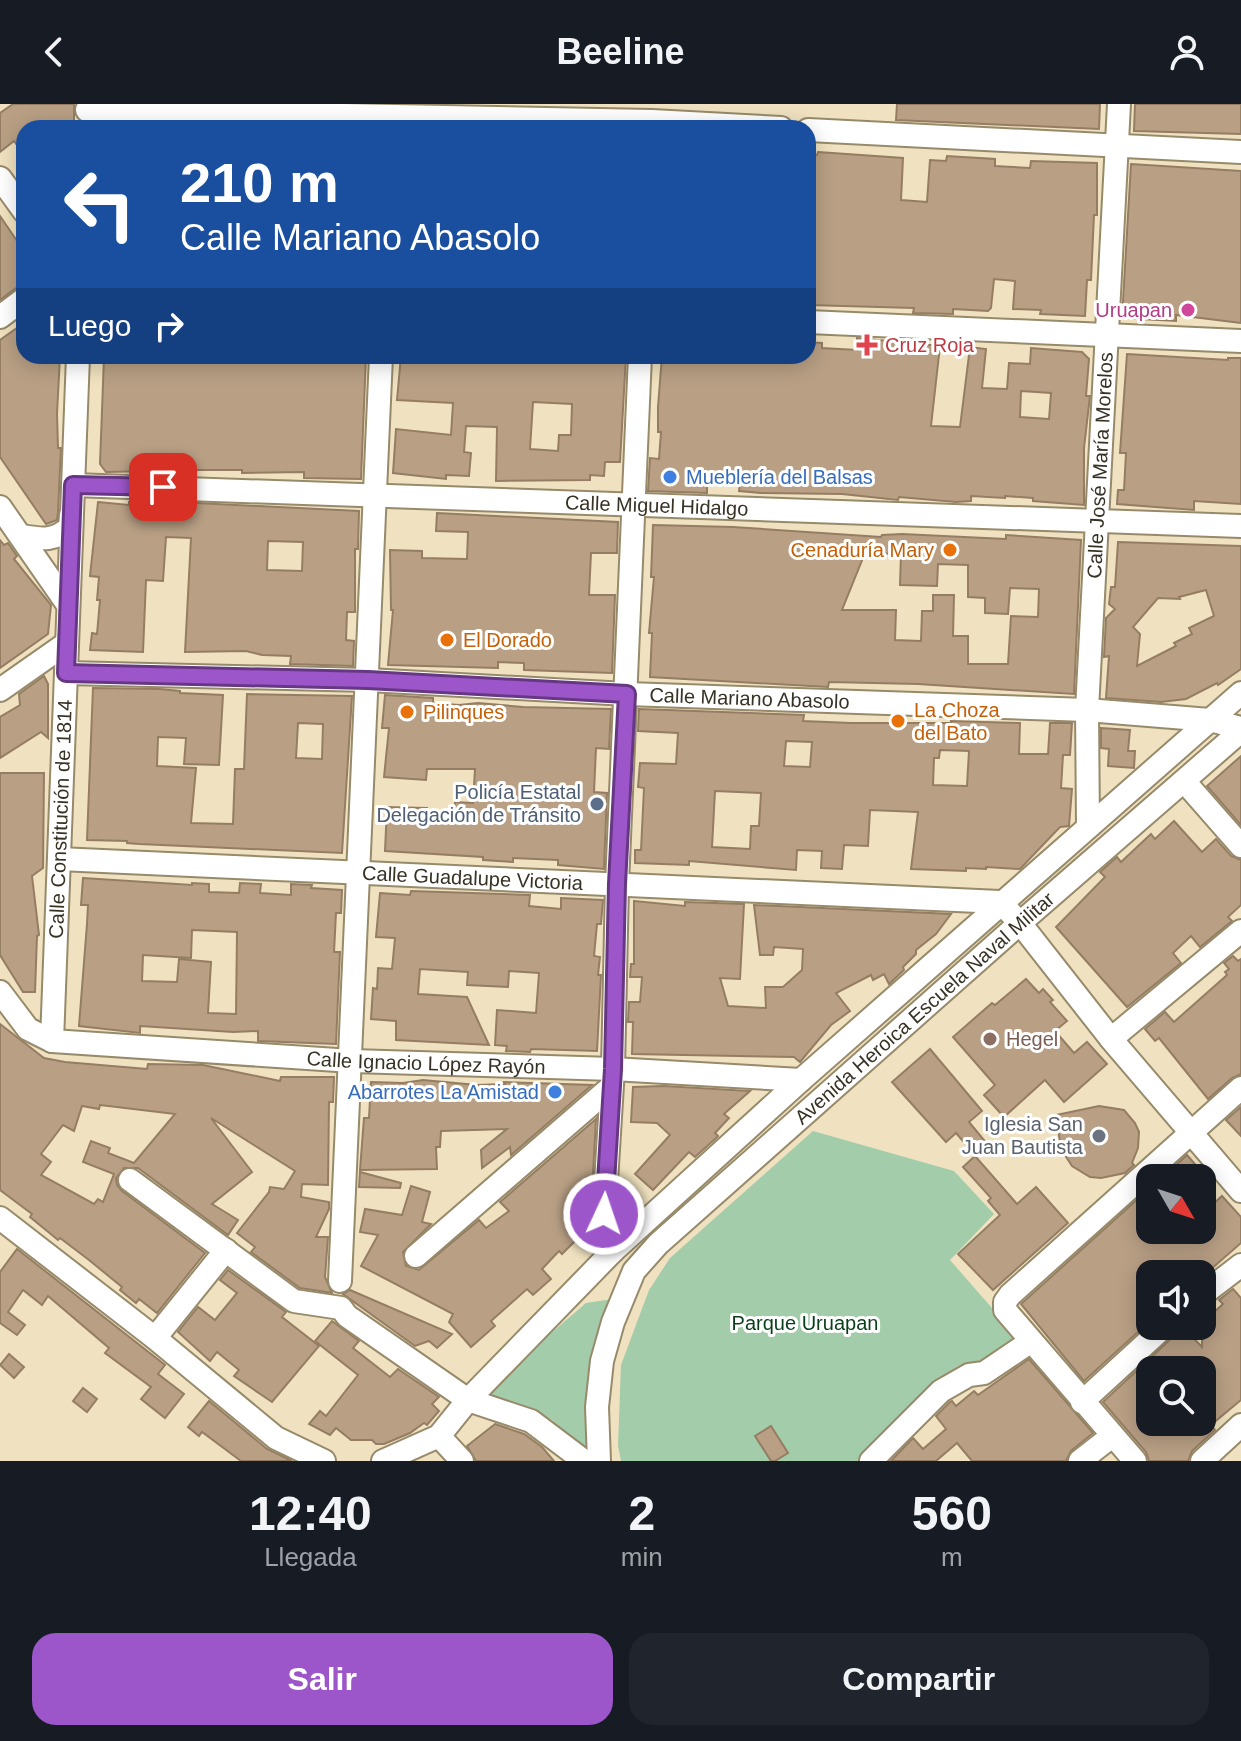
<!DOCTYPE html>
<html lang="es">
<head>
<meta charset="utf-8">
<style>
  body { margin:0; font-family:Helvetica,sans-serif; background:#20242c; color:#f1f3f6; height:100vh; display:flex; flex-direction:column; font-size:30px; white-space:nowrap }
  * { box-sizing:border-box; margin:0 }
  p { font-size:26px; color:#9ea1a6 }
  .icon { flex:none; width:44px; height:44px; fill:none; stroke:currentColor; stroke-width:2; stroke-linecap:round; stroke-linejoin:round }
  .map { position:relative; height:1357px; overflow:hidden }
  .side { display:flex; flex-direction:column; background:#171b24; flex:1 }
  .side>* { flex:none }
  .guide { position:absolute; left:16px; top:16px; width:800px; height:244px; border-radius:24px; box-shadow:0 4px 20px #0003; background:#1a4fa0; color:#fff; overflow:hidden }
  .needle { width:52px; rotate:129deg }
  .tools { position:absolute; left:1136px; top:1060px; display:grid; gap:16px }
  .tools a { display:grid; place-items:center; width:80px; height:80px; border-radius:16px; background:#171b24; box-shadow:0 4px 20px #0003; font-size:40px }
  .pin { position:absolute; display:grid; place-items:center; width:68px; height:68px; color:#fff; margin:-34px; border-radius:16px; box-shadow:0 4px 12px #0006 }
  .me { position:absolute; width:88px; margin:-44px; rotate:3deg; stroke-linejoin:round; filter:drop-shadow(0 0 6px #0008) }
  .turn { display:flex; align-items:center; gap:28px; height:168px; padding:0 32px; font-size:36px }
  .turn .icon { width:104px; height:104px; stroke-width:2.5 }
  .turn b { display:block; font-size:56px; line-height:68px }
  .then { display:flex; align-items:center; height:76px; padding:0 32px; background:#0003; gap:16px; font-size:30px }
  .eta { display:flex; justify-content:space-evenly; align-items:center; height:136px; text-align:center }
  .eta b { font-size:48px; font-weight:800; line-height:56px }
  .primary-button { display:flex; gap:16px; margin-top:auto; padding:16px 32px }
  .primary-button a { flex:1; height:92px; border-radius:24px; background:#9d56ca; color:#fff; font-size:32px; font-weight:800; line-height:92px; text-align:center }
  .primary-button a+a { background:#20242c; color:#f1f3f6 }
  header { display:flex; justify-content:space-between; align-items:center; height:104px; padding:0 32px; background:#171b24; font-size:36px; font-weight:800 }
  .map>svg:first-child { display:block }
</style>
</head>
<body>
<header><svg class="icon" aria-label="back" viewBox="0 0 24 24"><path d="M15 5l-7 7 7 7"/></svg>Beeline<svg class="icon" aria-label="person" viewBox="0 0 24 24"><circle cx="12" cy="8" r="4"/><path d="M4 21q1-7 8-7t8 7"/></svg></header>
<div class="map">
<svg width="1241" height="1357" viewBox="0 0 1241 1357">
  <rect width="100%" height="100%" fill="#f0e2c0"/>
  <g fill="#a3ccaa">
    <polygon points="813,1027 954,1067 994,1110 950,1156 1020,1236 865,1357 621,1357 618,1342 621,1261 649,1186 670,1154"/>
    <path d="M613,1195C589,1255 584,1288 591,1353L552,1316L531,1304L480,1290L586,1199Z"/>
  </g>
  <g fill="#b9a085" stroke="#957d63" stroke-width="2" fill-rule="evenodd">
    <polygon points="13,0 74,0 74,24 24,24 24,51 14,37 0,48 0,9"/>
    <polygon points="897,0 1100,0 1099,25 896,16"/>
    <polygon points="1135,0 1241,0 1241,30 1134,27"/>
    <polygon points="818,48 903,54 901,96 927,98 930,56 946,57 947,52 995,55 995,62 1030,64 1031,57 1097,59 1097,111 1094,111 1091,176 1087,176 1085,212 1040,210 1041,206 1013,205 1015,177 994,175 991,204 988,207 953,205 953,210 913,209 914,204 808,201 808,50 817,51"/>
    <polygon points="1131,60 1241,67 1241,219 1176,211 1176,217 1122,214"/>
    <polygon points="0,112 24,147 24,178 0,196"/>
    <polygon points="24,219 24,252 60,252 57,310 58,344 61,344 58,408 57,416 46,420 0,353 0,236"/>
    <path d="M857,234L940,242L931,322L960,323L970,243L986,245L982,284L1007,285L1009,259L1030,260L1031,244L1082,248L1089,255L1086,292H1090L1084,344V401L1033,397V394L1005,392V394L971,392V397L956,398L899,393L898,396L842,390L761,389L739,387L740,380L707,378V389L648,387L650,354L659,355L661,328H658V303L662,252H762L793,255V252H808V238L822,239V244L857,246ZM1021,287L1051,289L1049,315L1020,313Z"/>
    <polygon points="1127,250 1228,256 1228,254 1241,254 1241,400 1194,397 1194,406 1117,400 1118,386 1124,386 1126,349 1120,349"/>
    <polygon points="106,252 366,252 361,375 304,374 304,368 242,369 242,366 186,366 186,371 158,370 158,367 106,368 100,360 104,253"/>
    <path d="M401,252H626L620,358H605L604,372L590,371V376L496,377L497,323L466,322L464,348L471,349L469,372L446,371V375L393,369L396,325L451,331L453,299L397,296ZM533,298L572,300L571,331H559L558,347L530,345Z"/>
    <path d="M98,398L129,401V398L196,399L359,407L358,445H355V508H347L346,536L354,537L353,562L290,560L291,552L262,551L246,547L185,548L191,434L166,433L163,477L146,476L143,548L90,546L92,529L97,530L100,496H97L99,473L90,472ZM268,437L303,438L302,467L267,466Z"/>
    <polygon points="437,409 618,418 617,449 591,449 589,491 615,491 612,569 524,566 524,559 498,558 498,564 388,561 393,506 391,506 390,446 422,447 422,454 467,455 468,428 436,427"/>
    <path d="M653,421L733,423L881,433L882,431L902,430L1006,435V431L1081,436L1074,590L918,580L829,578L828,583L650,573L652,529H649L654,473H651ZM865,449L901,450L900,481L937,482L938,460L968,461V493L985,494V509L1008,510L1010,484L1039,485L1038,513L1011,512L1008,560H968V532H953L954,491H933V507H922L921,537L895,536L896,506H842Z"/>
    <polygon points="0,436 4,441 8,439 17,452 14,455 51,501 48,530 0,564"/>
    <path d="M1118,438L1241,442V565L1218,581L1217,579L1186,595L1161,598L1106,594L1109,552L1104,553L1106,514L1115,505L1109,500L1111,483H1115ZM1206,486L1214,512L1189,524L1192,530L1174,539L1176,542L1137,562L1140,530L1133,523L1158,494L1180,495L1179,493Z"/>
    <polygon points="44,572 48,580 48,634 41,628 0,654 0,613 20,601 19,590"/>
    <path d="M93,584L160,585L180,587V589L223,591L219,661L184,660L186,634L158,633L157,662L196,664L191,719L233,720L235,665H244L247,590L352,592L342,749L139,740L127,739V737L87,736ZM298,619L323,620L322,655L296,654Z"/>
    <polygon points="385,591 433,594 433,599 459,601 478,599 523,603 611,605 609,645 596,644 594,688 607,689 604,765 558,761 558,756 513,754 513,758 483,756 483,753 385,747 387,703 427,704 427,710 455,711 455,698 473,699 475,665 427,665 426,676 384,673 389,624 382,624"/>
    <path d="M639,605L804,611L803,617L851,619H951V617L1020,619L1019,650H1048L1050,619H1072L1070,651H1063L1061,684L1072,685L1069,722L1060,723L1020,765L986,763V765L966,764V767L911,765L918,708L870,706L868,742L844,741L842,765L821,764L822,747L797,746L796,766L689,757V761L635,759V746H641L644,684L638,683L640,659L676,660L678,629L638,627ZM786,637L812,638L810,663L784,662ZM940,646L969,647L967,682L933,681L934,654H939ZM715,687L761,689L759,722H751L750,745L712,743Z"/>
    <polygon points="1101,624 1130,626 1128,647 1135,647 1134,664 1108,662 1109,645 1101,644"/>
    <polygon points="1241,652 1241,721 1207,682"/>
    <polygon points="0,669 44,669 43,764 32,772 39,831 37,832 35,888 23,888 0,851"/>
    <polygon points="1174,717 1202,748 1216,735 1231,752 1241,756 1241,801 1228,813 1232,817 1200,843 1191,832 1173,849 1181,859 1127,903 1056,823 1105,773 1100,768 1117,753 1121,758 1151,730 1155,735"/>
    <path d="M83,774L192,781V779L209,780V788L239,789L240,779L261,780L260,789L291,791V780L312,781L311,784L342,786L341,809H336L334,848H340L336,940L258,937V927L233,928L140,922V929L79,922L87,820L88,801H81ZM192,826L237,828L236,910L208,909L211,858L179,855L177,878L142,877L143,851L191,854Z"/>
    <polygon points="411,787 530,791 529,802 561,805 561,794 603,796 601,820 597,820 594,852 600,853 598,871 601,871 597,947 531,945 530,948 506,947 507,942 495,941 497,906 536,909 539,869 509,867 508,883 467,881 468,868 420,865 418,890 467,893 489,941 396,936 396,917 371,915 373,884 377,885 378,864 392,865 395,834 376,833 380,789 410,791"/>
    <polygon points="634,797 685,802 685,798 744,800 740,875 720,874 728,902 766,904 765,883 783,883 802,866 803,845 774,843 773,851 760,851 754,801 951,810 936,830 916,846 916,850 903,863 904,866 889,880 884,870 873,876 871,871 836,889 850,907 831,921 800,958 794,953 632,950 633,918 628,918 629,898 640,898 642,873 630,873 631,860 634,860"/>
    <polygon points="1233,852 1238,857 1241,855 1241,970 1232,974 1208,995 1159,934 1155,937 1145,925 1165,908 1174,918 1227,871 1225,868 1229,865 1224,859"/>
    <polygon points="1026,875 1039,889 1043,885 1053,896 1050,898 1067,917 1055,927 1074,949 1087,938 1107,960 1064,998 1045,976 1004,1013 984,991 995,981 953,933 992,899 995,901"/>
    <path d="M0,920L44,954L65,958L147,965L148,960L203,961L280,977L281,973H334L333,998H329L328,1081L302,1080L301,1093L329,1098V1105L316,1133H328L325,1173L332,1189L300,1184L251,1148L255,1143L237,1129L269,1088L270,1083L284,1085L295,1067L211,1014L252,1068L212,1100L238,1116L228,1131L138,1064H124L116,1074L117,1081L122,1087L205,1149L157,1209L139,1195L136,1199L120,1186L122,1183L89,1156L60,1134L58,1136L30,1113L32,1110L0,1086ZM100,1001L175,1010L134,1059L108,1049L110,1044L91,1037L83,1058L114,1070L103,1098L98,1095L94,1100L41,1071L51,1058L41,1050L63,1021L74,1027L82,1002L99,1005Z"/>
    <polygon points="930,945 982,1007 969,1018 988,1041 976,1052 956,1029 946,1038 892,978"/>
    <polygon points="423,976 477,981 505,980 504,978 592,981 511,1051 510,1043 482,1064 481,1046 507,1025 441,1027 440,1043 436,1043 437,1065 360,1066 364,1014 369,1014 371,978 403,979"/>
    <polygon points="664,982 750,987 724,1010 729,1014 715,1029 718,1032 715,1035 695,1053 689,1048 653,1086 635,1070 670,1031 657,1019 631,1018 633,983"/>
    <polygon points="1099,1002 1124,1006 1135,1019 1139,1028 1138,1044 1132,1059 1134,1061 1125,1069 1101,1074 1090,1073 1072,1062 1061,1045 1056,1011"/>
    <polygon points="1241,1003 1241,1032 1226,1016"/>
    <polygon points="596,1015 589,1141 580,1132 562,1150 559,1147 542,1165 551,1175 533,1191 527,1185 491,1217 495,1222 471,1243 449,1218 453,1210 361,1162 378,1131 360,1128 365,1105 402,1111 411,1082 430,1088 422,1118 431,1120 403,1148 406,1162 419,1166 479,1116 486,1124 509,1107 500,1098"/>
    <polygon points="1187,1051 1207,1074 1162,1074"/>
    <polygon points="975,1052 1017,1100 1036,1083 1068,1119 993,1186 958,1150 1000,1111 988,1097 991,1094 963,1063"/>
    <polygon points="360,1068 401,1079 400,1084 359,1083"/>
    <polygon points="1150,1084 1150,1126 1202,1126 1202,1110 1222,1092 1241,1113 1241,1139 1202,1173 1202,1170 1150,1170 1150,1217 1084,1277 1021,1200"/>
    <polygon points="17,1145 165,1261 158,1270 184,1290 165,1314 141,1295 151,1283 105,1249 109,1244 48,1192 42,1201 23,1186 8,1208 25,1221 17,1231 0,1219 0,1168"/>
    <polygon points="228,1166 286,1208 282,1213 319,1242 272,1298 234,1272 239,1266 217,1248 210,1257 178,1228 198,1203 215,1216 237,1189 220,1176"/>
    <path d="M1233,1185L1241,1194V1296L1211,1321L1215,1326L1192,1347L1188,1357H1149L1146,1348L1103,1298L1174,1232L1179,1222H1182L1202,1243V1219L1223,1200L1219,1196ZM1150,1266H1202V1318H1150Z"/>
    <polygon points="350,1186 452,1230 437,1244 429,1237 415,1242 343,1190"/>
    <polygon points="332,1217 359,1237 353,1244 390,1273 398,1265 439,1293 432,1300 439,1307 427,1321 424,1319 410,1329 384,1340 376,1340 372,1336 351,1336 336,1324 330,1331 309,1320 320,1307 326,1312 358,1271 315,1237"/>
    <polygon points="9,1250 24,1263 14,1274 0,1261"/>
    <polygon points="1029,1255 1093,1329 1071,1347 1066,1357 972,1357 957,1339 936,1357 891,1357 913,1334 923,1345 946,1325 936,1312 950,1298 952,1297 956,1302 974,1287 978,1291"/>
    <polygon points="83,1284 97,1295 87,1308 73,1297"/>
    <polygon points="209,1297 267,1345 292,1357 241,1357 202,1328 199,1332 188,1323"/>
    <polygon points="495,1320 524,1330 542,1343 554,1357 476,1357 467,1342"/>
    <polygon points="771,1322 788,1349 775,1357 771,1357 755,1332"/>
  </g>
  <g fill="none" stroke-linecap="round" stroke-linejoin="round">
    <g stroke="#978a6a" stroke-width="26">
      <g id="minor">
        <polyline points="87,6 652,17 781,24"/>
        <polyline points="808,26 1241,48"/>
        <polyline points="0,74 24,107"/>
        <polyline points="0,213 24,195"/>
        <polyline points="808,218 1241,237"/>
        <path id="s1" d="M73,381L1241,422"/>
        <polyline points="0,403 68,501"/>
        <path d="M21,432C41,435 54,438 70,423L71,411"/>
        <path id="s2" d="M66,569L368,576L627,590L1087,606L1210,616L1241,624"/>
        <polyline points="0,586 67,539"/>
        <polyline points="1184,677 1241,742"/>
        <path id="s3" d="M1088,723L1087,606L1119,0"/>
        <path id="s4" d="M59,755L1000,798L1020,819L1111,935L1241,1087"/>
        <path id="s5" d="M0,888L28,925L52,937L352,957L613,965L801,976"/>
        <polyline points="1111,935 1241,827"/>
        <path id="s6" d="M52,937L78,252"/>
        <polyline points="130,1076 294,1197 341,1204 347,1212 468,1296 531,1317 584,1357"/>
        <polyline points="0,1114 155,1234 276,1334 324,1357"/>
        <polyline points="613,1147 604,1110 613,965 617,780 640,252"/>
        <polyline points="416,1152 611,983"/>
        <polyline points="340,1177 381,252"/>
        <polyline points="1202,1191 1241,1161"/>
        <polyline points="155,1234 226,1146"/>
        <polyline points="1082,1298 1165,1222"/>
        <polyline points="439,1332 462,1357"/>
        <polyline points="383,1357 439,1332 468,1296 613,1147 801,976 1241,589"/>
        <path id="s7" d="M599,1357L597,1303L602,1257L613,1218L634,1167L658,1140L1020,819L1241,627"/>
        <polyline points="871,1357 941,1287 969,1271 984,1269 1030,1238"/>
        <polyline points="1080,1357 1112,1332"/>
        <polyline points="1135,1357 1005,1206 1005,1198 1010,1191 1241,984"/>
        <polyline points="1202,1357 1241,1321"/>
      </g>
    </g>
    <use href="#minor" stroke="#fff" stroke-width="22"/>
  </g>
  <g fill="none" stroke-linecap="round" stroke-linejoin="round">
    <g stroke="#663883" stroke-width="20">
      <polyline id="route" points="163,383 73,381 66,569 368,576 627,590 617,780 613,965 604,1110"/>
    </g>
    <use href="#route" stroke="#9d56ca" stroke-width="14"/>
  </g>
  <circle fill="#d1479c" stroke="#fff" stroke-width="3" cx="1188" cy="206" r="8"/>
  <path fill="#e0444e" stroke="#fff" stroke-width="3" d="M863 229h8v8h8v8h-8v8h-8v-8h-8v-8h8z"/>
  <g fill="#3f7fe0" stroke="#fff" stroke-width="3">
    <circle cx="670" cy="373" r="8"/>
    <circle cx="555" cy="988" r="8"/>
  </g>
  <g fill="#e8710a" stroke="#fff" stroke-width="3">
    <circle cx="950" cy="446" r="8"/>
    <circle cx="447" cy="536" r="8"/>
    <circle cx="407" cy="608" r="8"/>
    <circle cx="898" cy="617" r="8"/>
  </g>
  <circle fill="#5c6f8a" stroke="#fff" stroke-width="3" cx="597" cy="700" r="8"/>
  <circle fill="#8d6e63" stroke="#fff" stroke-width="3" cx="990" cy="935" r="8"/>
  <circle fill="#6b7280" stroke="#fff" stroke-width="3" cx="1099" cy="1032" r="8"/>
  <g text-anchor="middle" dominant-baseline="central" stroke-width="6" stroke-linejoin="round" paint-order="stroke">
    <g font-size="20" fill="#b23c85" stroke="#fff" text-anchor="end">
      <text x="1172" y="206">Uruapan</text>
    </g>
    <g font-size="20" fill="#be3a42" stroke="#fff" text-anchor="start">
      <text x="885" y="241">Cruz Roja</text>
    </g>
    <g font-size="20" fill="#383225" stroke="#fff">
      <text stroke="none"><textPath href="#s3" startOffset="362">Calle José María Morelos</textPath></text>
      <text stroke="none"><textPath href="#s1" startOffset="584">Calle Miguel Hidalgo</textPath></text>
      <text stroke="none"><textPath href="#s2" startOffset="684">Calle Mariano Abasolo</textPath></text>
      <text stroke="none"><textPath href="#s6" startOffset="222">Calle Constitución de 1814</textPath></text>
      <text stroke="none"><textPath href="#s4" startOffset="414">Calle Guadalupe Victoria</textPath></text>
      <text stroke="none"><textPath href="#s7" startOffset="588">Avenida Heroica Escuela Naval Militar</textPath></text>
      <text stroke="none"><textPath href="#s5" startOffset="448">Calle Ignacio López Rayón</textPath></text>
    </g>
    <g font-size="20" fill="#366cbe" stroke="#fff" text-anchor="start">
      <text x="686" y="373">Mueblería del Balsas</text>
      <text x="539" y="988" text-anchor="end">Abarrotes La Amistad</text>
    </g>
    <g font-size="20" fill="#c56008" stroke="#fff" text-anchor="start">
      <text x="934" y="446" text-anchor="end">Cenaduría Mary</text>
      <text x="463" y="536">El Dorado</text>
      <text x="914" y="606">La Choza<tspan x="914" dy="23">del Bato</tspan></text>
      <text x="423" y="608">Pilinques</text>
    </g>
    <g font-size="20" fill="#4e5e75" stroke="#fff" text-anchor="end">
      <text x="581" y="688">Policía Estatal<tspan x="581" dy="23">Delegación de Tránsito</tspan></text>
    </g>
    <g font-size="20" fill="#785e54" stroke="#fff" text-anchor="start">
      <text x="1006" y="935">Hegel</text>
    </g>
    <g font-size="20" fill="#5b616d" stroke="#fff" text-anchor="end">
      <text x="1083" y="1020">Iglesia San<tspan x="1083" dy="23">Juan Bautista</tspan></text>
    </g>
    <g font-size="20" fill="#093f1a" stroke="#fff">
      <text x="805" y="1219">Parque Uruapan</text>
    </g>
  </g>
</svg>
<div class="tools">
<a><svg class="needle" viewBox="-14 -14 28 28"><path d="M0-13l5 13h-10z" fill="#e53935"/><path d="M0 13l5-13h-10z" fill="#9ea1a6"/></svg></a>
<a><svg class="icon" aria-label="sound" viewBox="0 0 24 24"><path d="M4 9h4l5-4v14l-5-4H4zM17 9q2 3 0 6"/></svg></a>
<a><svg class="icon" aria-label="search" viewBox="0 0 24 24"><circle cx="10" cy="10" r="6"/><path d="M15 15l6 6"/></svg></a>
</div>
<div class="pin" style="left:163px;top:383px;background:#d93025"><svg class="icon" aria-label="arrive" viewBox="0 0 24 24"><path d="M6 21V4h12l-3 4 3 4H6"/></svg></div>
<svg class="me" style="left:604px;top:1110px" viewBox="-20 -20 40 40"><circle r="17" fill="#9d56ca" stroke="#fff" stroke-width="3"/><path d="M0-11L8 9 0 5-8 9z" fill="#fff"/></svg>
<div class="guide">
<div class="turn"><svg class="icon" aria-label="left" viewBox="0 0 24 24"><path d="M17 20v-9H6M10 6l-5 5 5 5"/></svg><div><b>210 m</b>Calle Mariano Abasolo</div></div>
<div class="then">Luego<svg class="icon" aria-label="right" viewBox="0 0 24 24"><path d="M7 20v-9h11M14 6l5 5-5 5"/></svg></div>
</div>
</div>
<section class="side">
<div class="eta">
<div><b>12:40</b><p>Llegada</p></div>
<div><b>2</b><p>min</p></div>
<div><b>560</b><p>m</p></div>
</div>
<div class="primary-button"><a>Salir</a><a>Compartir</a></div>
</section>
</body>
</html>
